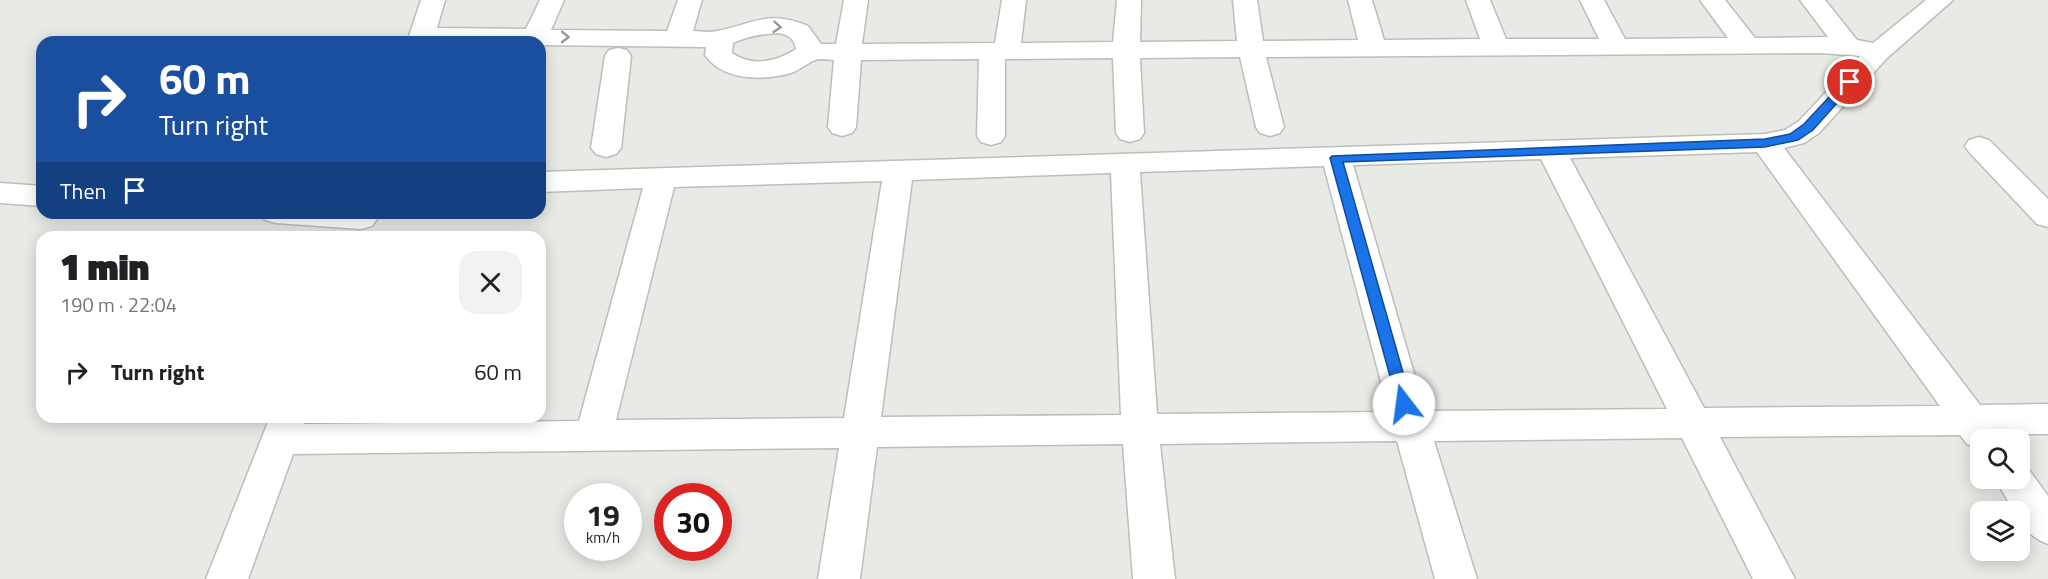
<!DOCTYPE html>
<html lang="en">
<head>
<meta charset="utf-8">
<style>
  body { margin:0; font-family:"Titillium Web",sans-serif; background:#f2f2f2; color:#202124; height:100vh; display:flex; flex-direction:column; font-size:22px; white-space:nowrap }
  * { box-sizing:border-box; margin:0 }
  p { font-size:20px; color:#757577 }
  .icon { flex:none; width:33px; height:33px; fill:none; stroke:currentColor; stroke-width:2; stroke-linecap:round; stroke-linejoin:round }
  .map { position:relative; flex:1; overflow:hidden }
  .panel { position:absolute; left:36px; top:231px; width:510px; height:192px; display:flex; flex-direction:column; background:#fff; border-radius:18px; box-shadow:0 3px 15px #0003 }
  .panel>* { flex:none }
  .top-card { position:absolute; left:36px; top:36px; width:510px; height:183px; border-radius:18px; box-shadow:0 3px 15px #0003; background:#1a4fa0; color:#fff; overflow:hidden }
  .buttons { position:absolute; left:1970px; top:429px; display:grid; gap:12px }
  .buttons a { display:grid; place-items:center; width:60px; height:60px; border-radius:12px; background:#fff; box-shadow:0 3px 15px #0003; font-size:30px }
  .speed { position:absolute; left:564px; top:483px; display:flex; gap:12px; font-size:30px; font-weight:700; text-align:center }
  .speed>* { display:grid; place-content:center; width:78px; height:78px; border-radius:50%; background:#fff; box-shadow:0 3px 15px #0003; line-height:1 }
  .speed small { font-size:15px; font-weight:400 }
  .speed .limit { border:9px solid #d22; background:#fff; color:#111 }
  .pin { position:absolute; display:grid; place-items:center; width:51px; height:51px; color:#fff; margin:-26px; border:3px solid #fff; border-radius:50%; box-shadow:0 2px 6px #0007 }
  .me { position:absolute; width:66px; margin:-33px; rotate:345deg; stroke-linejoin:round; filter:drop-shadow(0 0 4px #0008) }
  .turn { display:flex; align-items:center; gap:21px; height:126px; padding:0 24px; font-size:27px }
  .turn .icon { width:78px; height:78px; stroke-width:2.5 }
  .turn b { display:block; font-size:42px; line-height:51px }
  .then { display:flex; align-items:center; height:57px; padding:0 24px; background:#0003; gap:12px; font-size:22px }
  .round { display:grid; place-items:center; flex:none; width:63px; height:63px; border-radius:18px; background:#f2f2f2 }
  .head { display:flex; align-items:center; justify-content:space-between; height:102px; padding:0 24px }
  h1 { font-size:36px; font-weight:800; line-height:45px }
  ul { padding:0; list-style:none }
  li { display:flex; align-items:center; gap:18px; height:78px; padding:0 24px }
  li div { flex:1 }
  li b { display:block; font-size:22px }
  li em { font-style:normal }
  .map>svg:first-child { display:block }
</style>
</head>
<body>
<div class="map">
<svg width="2048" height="579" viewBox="0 0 2048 579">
  <rect width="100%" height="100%" fill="#e8eae5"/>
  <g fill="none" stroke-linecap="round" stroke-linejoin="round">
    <g stroke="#bdbeba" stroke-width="3">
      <g id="minor">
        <path d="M421,0H445L437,28L526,29L540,0H564L551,30L667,31L678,0H702L693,31C700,31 709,33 717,31C754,24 768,9 808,26L821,44H836L844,0H868L862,44L995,43L1002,0H1026L1021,43L1113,42L1117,0H1141L1140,42L1237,41L1233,0H1257L1263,41L1358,40L1348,0H1372L1384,40L1480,39L1466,0H1490L1506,39H1599L1580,0H1604L1625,39L1728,38L1700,0H1725L1755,38L1828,37L1800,0H1825L1857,40L1873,43L1926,0H1953L1887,58L1819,133L1804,143L1784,148L1980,405L2048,404V434H1998L1995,440H1980V448L1967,444L1960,435L1720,437L1795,579H1753L1682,438L1434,441L1477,579H1435L1397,441L1160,444L1175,579H1133L1123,444L877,447L860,579H818L839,448L293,454L248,579H206L270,417H304V424L579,421L643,188L540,192V172L1765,134L1785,130L1799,121L1860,56L1821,53L1266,57L1284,127L1280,133L1270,136L1260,133L1256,127L1240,57L1140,58L1144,133L1140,139L1130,142L1120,139L1116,133L1113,58L1005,59V136L1001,142L991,145L981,142L977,136L979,59L861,60L856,127L852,133L842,136L832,133L828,127L834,60C829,60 821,58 815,60C807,63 800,70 791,73C763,81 723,81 705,55L706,47L540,45V42H407ZM778,33C789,35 794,38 796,49C776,62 752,67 732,53L733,43C748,36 762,34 778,33ZM1757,152L1940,406L1704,408L1570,158ZM1541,159L1667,409L1425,411L1353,165ZM1324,166L1389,412L1157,414L1140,172ZM1111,173L1121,415L881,417L912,180ZM882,181L844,418L616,420L674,187Z"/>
        <polygon points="618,48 627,50 631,56 621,148 616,154 606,157 596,154 591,148 605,56 609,50"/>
        <polygon points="1979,137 1989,140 2048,199 2048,227 2037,224 1969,152 1965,146 1969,140"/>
        <polygon points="0,183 42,186 42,206 0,203"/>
        <polygon points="261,213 373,213 377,219 372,226 361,229 276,223 265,220"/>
        <path d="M2019,464L2027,467L2048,496V544C2035,539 2019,528 2019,512H2015L1994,478H2019Z"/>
      </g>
    </g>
    <use href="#minor" fill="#fff" fill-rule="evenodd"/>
  </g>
  <defs><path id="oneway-chevron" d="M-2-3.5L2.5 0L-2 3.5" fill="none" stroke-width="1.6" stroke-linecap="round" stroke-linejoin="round" transform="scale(1.5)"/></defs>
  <g stroke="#979797">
    <use href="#oneway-chevron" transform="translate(777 27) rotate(5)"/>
    <use href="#oneway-chevron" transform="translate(565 37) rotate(1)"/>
  </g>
  <polygon fill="#1a73e8" stroke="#114b97" stroke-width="1.5" points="1850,78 1854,79 1854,84 1813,130 1798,140 1765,147 1343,162 1412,404 1410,409 1399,409 1330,158 1332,156 1765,139 1790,134 1804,124 1846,79"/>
</svg>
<div class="buttons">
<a><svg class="icon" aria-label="search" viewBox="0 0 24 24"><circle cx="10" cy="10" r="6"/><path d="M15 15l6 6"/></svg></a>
<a><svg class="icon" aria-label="layers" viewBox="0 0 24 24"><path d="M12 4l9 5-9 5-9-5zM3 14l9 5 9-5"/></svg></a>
</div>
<div class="speed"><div>19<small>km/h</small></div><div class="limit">30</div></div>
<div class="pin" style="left:1850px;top:82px;background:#d93025"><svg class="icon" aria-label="arrive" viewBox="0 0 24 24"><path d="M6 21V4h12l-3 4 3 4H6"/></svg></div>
<svg class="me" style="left:1404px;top:404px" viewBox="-20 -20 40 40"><circle r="19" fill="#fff"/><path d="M0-13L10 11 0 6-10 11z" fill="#1a73e8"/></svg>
<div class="top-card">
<div class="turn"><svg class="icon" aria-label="right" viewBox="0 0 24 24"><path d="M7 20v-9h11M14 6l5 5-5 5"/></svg><div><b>60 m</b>Turn right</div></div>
<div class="then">Then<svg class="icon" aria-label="arrive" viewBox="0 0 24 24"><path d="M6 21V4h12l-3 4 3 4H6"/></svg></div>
</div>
<section class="panel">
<div class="head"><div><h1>1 min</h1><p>190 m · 22:04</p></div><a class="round"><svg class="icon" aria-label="close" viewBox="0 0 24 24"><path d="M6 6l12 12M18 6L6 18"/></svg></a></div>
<ul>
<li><svg class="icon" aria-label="right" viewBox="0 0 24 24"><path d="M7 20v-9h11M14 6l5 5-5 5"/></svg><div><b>Turn right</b></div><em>60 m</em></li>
</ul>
</section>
</div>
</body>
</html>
